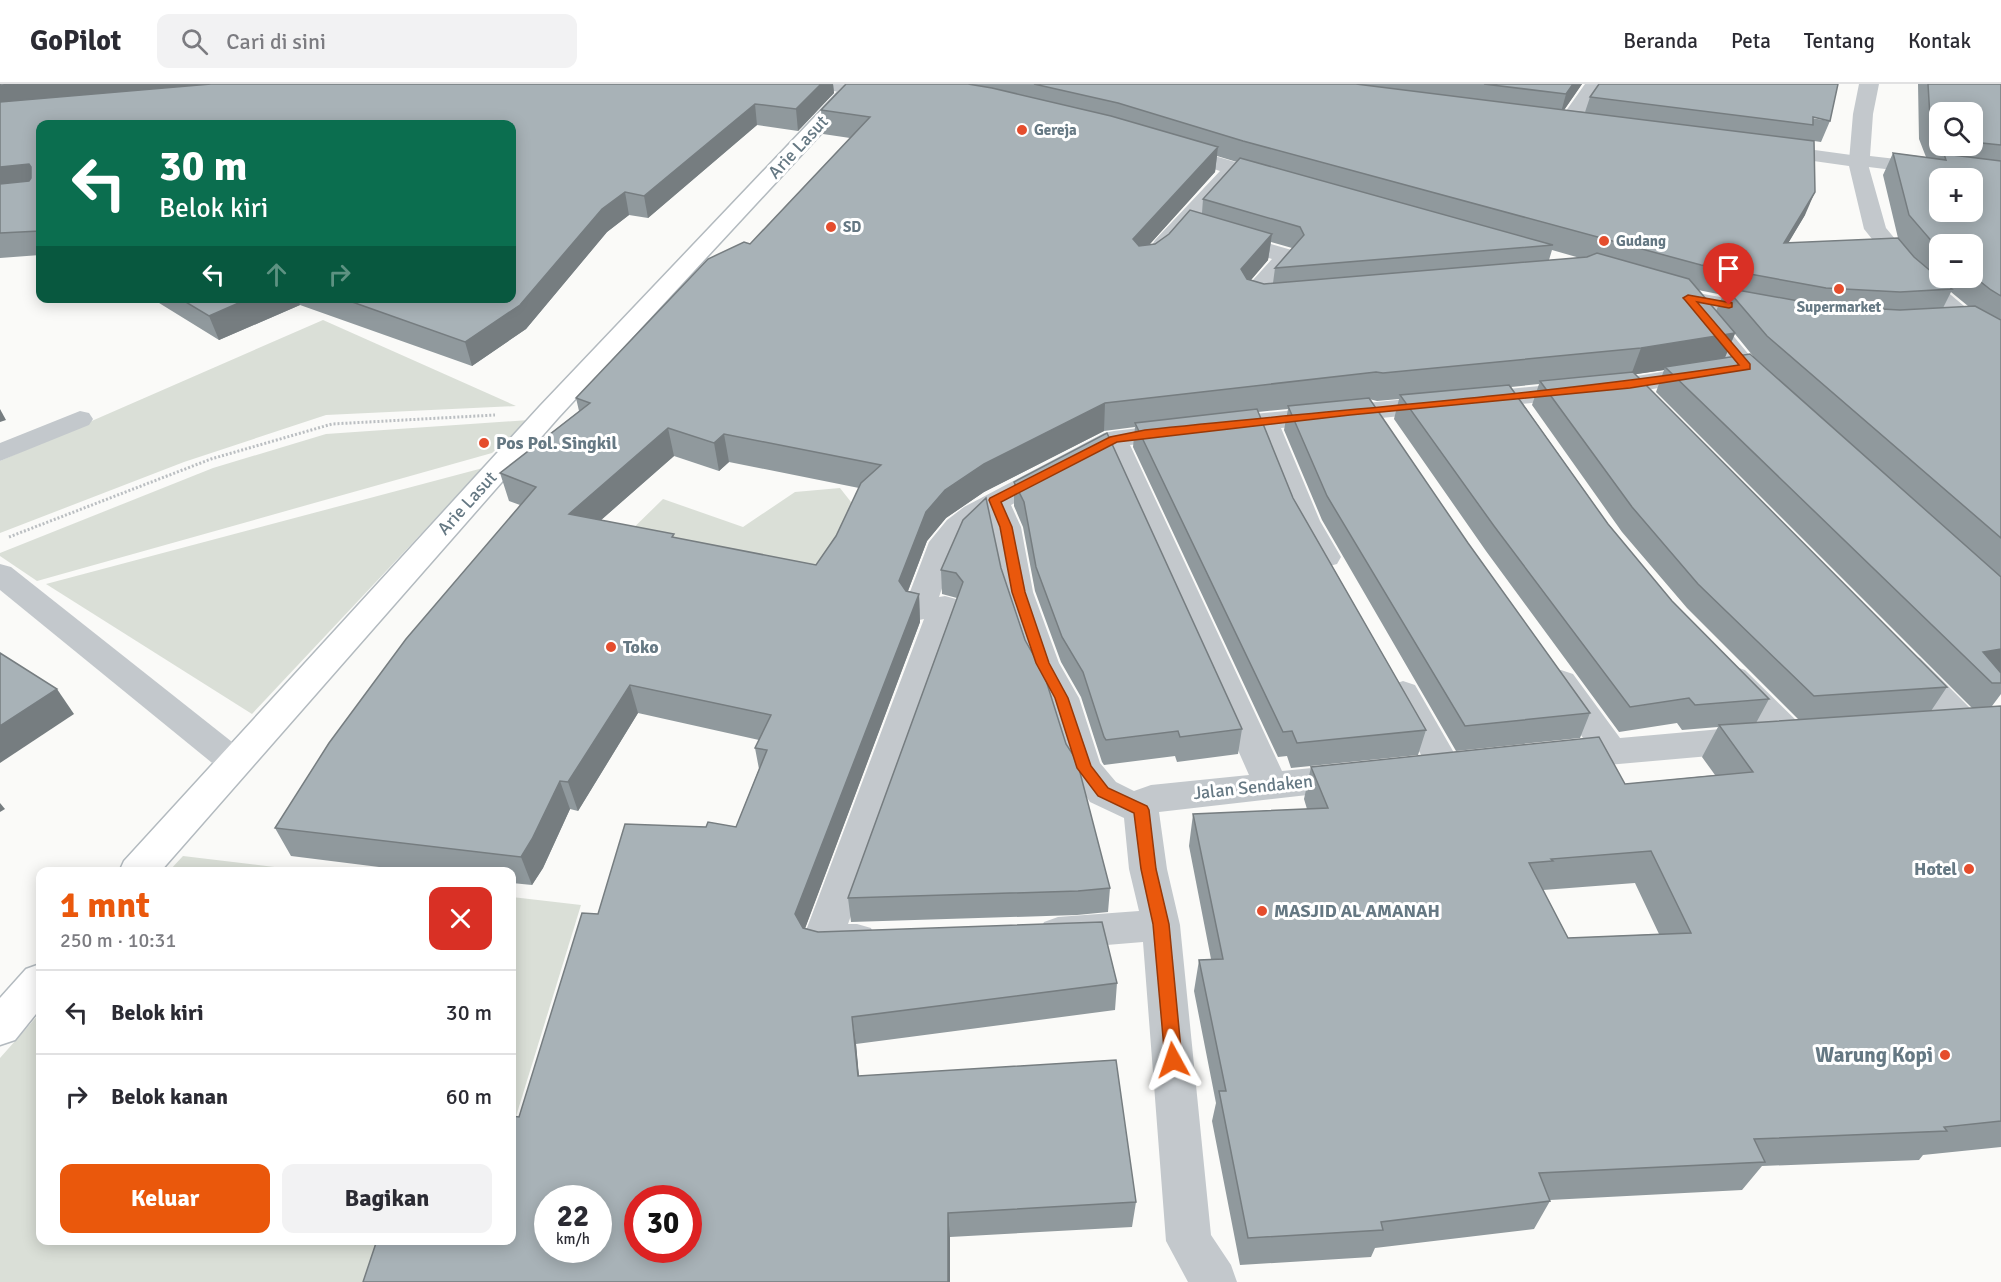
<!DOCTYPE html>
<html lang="id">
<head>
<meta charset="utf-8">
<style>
  body { margin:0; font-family:Signika,sans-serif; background:#f2f2f3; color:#2b2b33; height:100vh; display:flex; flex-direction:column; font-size:22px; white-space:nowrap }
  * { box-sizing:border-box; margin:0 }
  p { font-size:20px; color:#7c7c81 }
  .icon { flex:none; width:33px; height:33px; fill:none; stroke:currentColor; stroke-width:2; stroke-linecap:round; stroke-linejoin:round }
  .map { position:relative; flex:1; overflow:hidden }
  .sheet { position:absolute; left:36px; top:783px; width:480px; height:378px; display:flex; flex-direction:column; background:#fff; border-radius:12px; box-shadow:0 3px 15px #0003 }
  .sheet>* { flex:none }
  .banner { position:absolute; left:36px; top:36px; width:480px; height:183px; border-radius:12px; box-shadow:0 3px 15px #0003; background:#0b6e4f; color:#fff; overflow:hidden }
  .buttons { position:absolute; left:1929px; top:18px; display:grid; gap:12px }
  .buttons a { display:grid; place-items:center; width:54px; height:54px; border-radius:12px; background:#fff; box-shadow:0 3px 15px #0003; font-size:30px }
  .speed { position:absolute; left:534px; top:1101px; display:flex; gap:12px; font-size:30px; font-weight:700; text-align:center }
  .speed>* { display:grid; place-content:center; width:78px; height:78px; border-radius:50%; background:#fff; box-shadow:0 3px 15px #0003; line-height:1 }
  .speed small { font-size:15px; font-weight:400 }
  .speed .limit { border:9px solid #d22; background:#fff; color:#111 }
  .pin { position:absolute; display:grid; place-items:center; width:51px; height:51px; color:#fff; margin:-62px -26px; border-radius:50% 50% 50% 0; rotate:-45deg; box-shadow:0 0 6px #0007 }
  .pin .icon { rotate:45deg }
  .me { position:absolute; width:66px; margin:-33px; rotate:355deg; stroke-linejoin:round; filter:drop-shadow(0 0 4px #0008) }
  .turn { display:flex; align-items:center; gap:21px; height:126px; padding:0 24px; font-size:27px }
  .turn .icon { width:78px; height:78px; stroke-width:2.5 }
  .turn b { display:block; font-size:42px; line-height:51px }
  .lanes { display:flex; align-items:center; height:57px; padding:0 24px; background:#0003; justify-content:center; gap:30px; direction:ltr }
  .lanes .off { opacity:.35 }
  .round { display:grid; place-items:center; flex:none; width:63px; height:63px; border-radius:12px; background:#f2f2f3 }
  .overview { display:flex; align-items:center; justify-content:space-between; height:102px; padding:0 24px }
  h1 { font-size:36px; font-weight:700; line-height:45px; color:#ea580c }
  .cta { display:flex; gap:12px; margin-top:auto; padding:12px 24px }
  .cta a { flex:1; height:69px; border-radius:12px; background:#ea580c; color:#fff; font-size:24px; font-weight:700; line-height:69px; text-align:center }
  .cta a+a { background:#f2f2f3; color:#2b2b33 }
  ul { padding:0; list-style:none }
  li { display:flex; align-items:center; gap:18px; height:84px; padding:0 24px; border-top:2px solid #e1e1e2 }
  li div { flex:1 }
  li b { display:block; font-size:22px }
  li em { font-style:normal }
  header { display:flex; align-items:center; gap:36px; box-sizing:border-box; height:84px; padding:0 30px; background:#fff; border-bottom:2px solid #e1e1e2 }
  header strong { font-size:28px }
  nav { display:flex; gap:33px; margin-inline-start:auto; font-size:21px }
  .search { width:420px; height:54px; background:#f2f2f3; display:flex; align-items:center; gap:15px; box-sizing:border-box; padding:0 21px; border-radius:12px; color:#7c7c81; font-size:22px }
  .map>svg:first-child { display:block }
</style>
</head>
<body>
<header>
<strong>GoPilot</strong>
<div class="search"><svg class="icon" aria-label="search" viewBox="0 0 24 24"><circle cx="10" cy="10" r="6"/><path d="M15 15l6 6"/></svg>Cari di sini</div>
<nav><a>Beranda</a><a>Peta</a><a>Tentang</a><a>Kontak</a></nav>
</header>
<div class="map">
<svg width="2001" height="1198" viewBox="0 0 2001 1198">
  <rect width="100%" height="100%" fill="#fafaf8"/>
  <g fill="#dadfd7">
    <polygon points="323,236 516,322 326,331 184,378 0,449 0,377"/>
    <polygon points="529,336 492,369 37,497 0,472 0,469 213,384 326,350"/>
    <polygon points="483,384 252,630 46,500"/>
    <polygon points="840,404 862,432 824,501 617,460 663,415 743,443 795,408"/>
    <polygon points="183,772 307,787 169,787"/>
    <polygon points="512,813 581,821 514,1039 512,1039"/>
    <polygon points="40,929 40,1156 379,1157 365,1198 0,1198 0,974"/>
  </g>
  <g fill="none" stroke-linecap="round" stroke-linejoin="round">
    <g stroke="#b3babf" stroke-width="3">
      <g id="secondary">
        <polygon points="846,0 867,0 558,334 160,788 119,788 124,777 540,322"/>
        <polygon points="40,880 40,925 15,956 0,961 0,914 26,885"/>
      </g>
    </g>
    <polyline stroke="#bbbfc2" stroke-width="3" stroke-dasharray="2 2" stroke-linecap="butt" points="9,453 211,375 332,340 495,331"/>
    <g fill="#c3c8cc" fill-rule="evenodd">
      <polygon points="1585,0 1605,0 1573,45 1559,45 1556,41"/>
      <polygon points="1859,0 1879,0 1873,30 1870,72 2001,87 2001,99 1852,81 1849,77 1853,30"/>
      <polygon points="1173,60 1281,91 1284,96 1281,101 1273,102 1238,92 1171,166 1163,168 1155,166 1152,161 1155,156 1220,87 1166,70 1163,66 1166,62"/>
      <path d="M1227,147L1295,167L1299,172L1266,209L1285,211L1288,216L1285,221C1269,225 1249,227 1239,212L1243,207L1272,175L1219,159L1216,154L1219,149Z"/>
      <path d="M1663,199L1692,208L1771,222L1774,227L1771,232L1762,234L1711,225L1755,278L1782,304L1778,310C1772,311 1766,313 1760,310C1743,301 1701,247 1689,229L1692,224L1697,223L1655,211L1651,206L1655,201Z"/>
      <path d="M1703,281L1712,284L1716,289L1712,294L1631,309L1281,344L1320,437L1341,473L1337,480L1326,483L1315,480L1290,437L1255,347L1130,361L1282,687L1352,680L1364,684L1370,693L1364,702L1352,706L1159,728L1167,785L1180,841L1211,1151L1231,1181L1237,1198H1188L1166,1157L1143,858L1058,865L1044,860L1039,849L1044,838L1058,833L1139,827L1129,785L1124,734L1090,718L1067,684L1045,614L1027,579L1003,508L988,434C956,452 951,481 939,513L945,512L956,515L961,522L848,840H857L871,844L876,856L871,868C851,875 828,876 808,869L802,857L924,535L919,536L908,533L903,526L929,458L947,436L964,423L1104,349L1114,347L1264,329L1631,293ZM1107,370L1249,691L1151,701L1134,707L1116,698L1100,679L1079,614L1059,579L1033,508L1021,443L1011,421Z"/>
      <polygon points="80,327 89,329 93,335 89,341 0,377 0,359"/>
      <polygon points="0,480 11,483 246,669 251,678 246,687 234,691 222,687 0,506"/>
      <polygon points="1908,571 1920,574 1978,632 1983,641 1978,650 1966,653 1954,650 1896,590 1892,582 1896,574"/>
      <path d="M1733,582L1745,586L1803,643L1808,652L1803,661C1789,665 1781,663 1771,653L1772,655L1767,664L1755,668L1562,685L1550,681L1545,672L1550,663L1585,657L1545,598L1549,590L1561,586L1573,590L1620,654L1755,642L1763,645L1721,602L1717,594L1721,586Z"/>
      <polygon points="1403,597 1415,601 1457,674 1462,683 1457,692 1445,696 1433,692 1386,609 1391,601"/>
    </g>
    <g fill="#c3c8cc" fill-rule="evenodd">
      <polygon points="816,0 856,0 863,5 860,9 853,11 819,4"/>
      <polygon points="1771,60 1866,73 1886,144 1920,185 1976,232 2001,246 2001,263 1992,261 1958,242 1904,195 1864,145 1849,82 1764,70 1761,66 1764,62"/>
    </g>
    <use href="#secondary" fill="#fff" fill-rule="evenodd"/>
  </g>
  <g fill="#90999d" fill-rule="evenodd">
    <polygon points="0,0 833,0 834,9 798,47 757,41 648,134 629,131 607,148 526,245 472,282 300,221 219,256 151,214 512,214 512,40 40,40 40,171 0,174"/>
    <path d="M846,0H1582L1564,26L1585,28L1590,13L1599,0L1830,37L1821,58L1814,57L1805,131L1788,159L1898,154L1883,91L1893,69L1926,73L1919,55L1918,0H2001V610L1992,622H2001V1063L1923,1071L1919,1076L1762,1082L1742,1106L1550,1116V1117L1534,1145L1375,1164L1371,1173L1240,1181L1212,1037L1216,1019L1194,907L1199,876L1211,875L1189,762L1193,730L1307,725L1304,715L1311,683L1625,700L1715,691L1702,673L1718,643L1682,646L1677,639L1619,648L1486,467L1394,335L1399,315L1377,317L1369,315L1468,459L1590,629L1580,654L1456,667L1322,436L1284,346L1288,325L1258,328L1293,414L1426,646L1418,671L1291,684L1287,672L1278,673L1133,363L1135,343L1104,347L984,408L946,434L927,457L908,507L919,510L920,538L805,844L818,848L1117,899L1115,926L856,960L859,992L1136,1118L1132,1143L950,1153L519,1033L598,830L706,743H736L759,685L755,664L759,656L638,629L578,727L570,725L543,784L532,801L512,799V788H419L291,772L275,744L520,421L509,417L500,389L579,327L576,314L750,160L850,54L823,50L821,26ZM1940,28H1972V62H1940ZM1217,72L1237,78L1203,115L1202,129L1155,160L1149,161L1215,88ZM1271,158L1292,164L1275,184L1273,199L1264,200L1251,196L1268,176ZM1940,160H1972V194H1940ZM1552,166L1580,174L1549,176ZM1698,206L1723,211L1716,227ZM1951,208L1968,222L1943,224ZM1735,250L1753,272L1725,273ZM1664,286L1656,308L1972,624L1931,627L1947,603L1635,290ZM1539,300L1532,321L1622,448L1687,524L1799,636L1756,639L1769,615L1672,517L1608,440L1511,303ZM674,372L719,387L729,378L859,404L836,452L816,481L675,454L601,436ZM1635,799L1659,850L1568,854L1543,806Z"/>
    <polygon points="1014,398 1242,645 1238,670 1177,678 1175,672 1104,681 1102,678 1081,613 1061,578 1035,507 1023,443 1014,422"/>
    <polygon points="1001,484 1110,804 1108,828 1077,831 851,838 848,814 957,514 942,510 941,486"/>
  </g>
  <g fill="#767d80">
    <polygon points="17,0 258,0 0,24 0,2"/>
    <polygon points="821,0 833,0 834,9 798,47 796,25"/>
    <polygon points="1573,0 1582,0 1560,32 1566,10"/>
    <polygon points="755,20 757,41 648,134 644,112"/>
    <polygon points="1218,63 1215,88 1131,181 1133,155"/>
    <polygon points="29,80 40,103 0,106 0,83"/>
    <polygon points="625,108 629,131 607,148 526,245 472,282 465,258 602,125"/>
    <polygon points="1815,108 1805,131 1774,183 1784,159"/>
    <polygon points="1272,150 1268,176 1238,211 1241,185"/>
    <polygon points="250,214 298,214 300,221 219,256 209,232"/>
    <polygon points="1735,249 1724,276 1665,283 1664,286 1631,291 1641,264"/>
    <polygon points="1105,319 1104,347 984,408 946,434 927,457 901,525 899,497 926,428 945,406 984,380"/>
    <polygon points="0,325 6,336 0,338"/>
    <polygon points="668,344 674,372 576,458 569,430"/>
    <polygon points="724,350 729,378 719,387 714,359"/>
    <polygon points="919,510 920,538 800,858 795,830"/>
    <polygon points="2001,565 2001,589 1983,568"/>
    <polygon points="630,601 638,629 578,727 568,698"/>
    <polygon points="57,605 74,630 0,679 0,642"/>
    <polygon points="560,697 570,725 543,784 532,801 521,773"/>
    <polygon points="0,719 5,725 0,728"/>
    <polygon points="852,933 856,960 861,1018 858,992"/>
    <polygon points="948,1129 950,1153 950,1198 948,1198"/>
  </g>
  <g fill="#a8b2b7" stroke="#767d80" stroke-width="1.5" fill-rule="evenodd">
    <polygon points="0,0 17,0 0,2"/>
    <polygon points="211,0 821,0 796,25 755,20 644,112 625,108 602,125 520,221 465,258 341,214 512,214 512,40 40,40 40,147 0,149 0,100 29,97 31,94 31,83 29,80 0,83 0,18"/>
    <path d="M846,0H968L992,4L1111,32L1218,63L1133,155L1139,162L1155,160L1169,150L1190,126L1272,150L1241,185L1247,195L1264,200L1587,173L1597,169L1689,195L1735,249L1641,264L1383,289L1376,288L1105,319L984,380L945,406L926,428L899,497L906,507L919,510L795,830L803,844L818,848L1102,838L1117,899L852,933L858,992L1116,976L1136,1118L948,1129V1198H363L377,1156H512V1032L519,1033L582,829L598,830L625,740L706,743L708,738L736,743L767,666L755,664L771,631L630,601L568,698L560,697L532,755L521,773L275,744L329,659L406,555L536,403L500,389L590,319L576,314L708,175L744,158L750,160L870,33L821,26ZM668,344L714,359L724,350L881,381L861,399L836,452L816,481L672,453L674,450L569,430ZM548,1114H598V1166H548ZM638,1114H688V1166H638Z"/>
    <polygon points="1034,0 1356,0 1814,57 1815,108 1784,159 1898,154 1914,173 1952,205 1900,208 1826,204 1701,181 1243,57 1118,19"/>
    <polygon points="1484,0 1573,0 1566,10"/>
    <polygon points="1599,0 1838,0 1830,37 1813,33 1813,41 1590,13"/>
    <polygon points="1928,0 2001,0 2001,61 1972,58 1972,28 1940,28 1940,54 1938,54 1930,33"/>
    <path d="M1893,69L1946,76L1944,70L2001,77V212L1991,206L1972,191V160H1940V164L1934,160L1909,131ZM1940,94H1972V128H1940Z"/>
    <polygon points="1240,74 1553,161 1275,184 1304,151 1300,143 1203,115"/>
    <polygon points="1726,204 1826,222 1900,226 1975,222 2001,236 2001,454 1767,252"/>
    <polygon points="179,214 250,214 209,232"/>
    <polygon points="1750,270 2001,493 2001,565 1983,568 2001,589 2001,599 1992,599 1665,283"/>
    <polygon points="1633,288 1947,603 1814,612 1698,500 1632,423 1540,297"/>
    <polygon points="1509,301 1608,440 1672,517 1769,615 1695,621 1689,614 1630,623 1494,442 1400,311"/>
    <polygon points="1369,314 1468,459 1590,629 1465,642 1327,412 1288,322"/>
    <polygon points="1257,325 1293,414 1426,646 1297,659 1292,647 1283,648 1135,339"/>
    <polygon points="1107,349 1242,645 1180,653 1178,647 1106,656 1104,653 1083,588 1062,553 1036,483 1024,418 1014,398"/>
    <polygon points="986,414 1001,484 1025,556 1044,590 1066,660 1077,677 1110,804 1078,807 848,814 963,498 956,489 941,486 963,436"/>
    <polygon points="0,569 57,605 0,642"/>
    <path d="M2001,622V1037L1944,1043L1947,1047L1754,1055L1765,1078L1539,1089L1550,1117L1381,1138L1383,1146L1248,1154L1219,1007H1226L1199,876L1223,875L1193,730L1328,724L1311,683L1599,653L1625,700L1753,688L1719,641ZM1651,767L1691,849L1568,854L1529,779L1553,777L1551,775Z"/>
  </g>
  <path fill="#ea580c" stroke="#983908" stroke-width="1.5" d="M1688,211L1732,219V223L1729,224L1697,218L1750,280V285L1630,304L1350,331L1117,358L1001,418L1012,443L1025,508L1049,579L1068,614L1091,682L1108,704L1147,722L1149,726L1156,785L1169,840L1182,976L1179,982L1173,984L1167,982L1165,976L1153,840L1141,785L1134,729L1098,712L1077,684L1055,614L1036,579L1012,508L1000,443L989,416L990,414L1110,353L1145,346C1343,325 1542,311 1739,281L1685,216L1683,214Z"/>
  <g fill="#e54d2d" stroke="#fff" stroke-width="2">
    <circle cx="1022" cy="46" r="6"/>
    <circle cx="831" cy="143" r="6"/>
    <circle cx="1604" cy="157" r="6"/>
    <circle cx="1839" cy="205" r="6"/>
    <circle cx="484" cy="359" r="6"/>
    <circle cx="611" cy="563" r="6"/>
    <circle cx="1969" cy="785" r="6"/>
    <circle cx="1262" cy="827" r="6"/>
    <circle cx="1945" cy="971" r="6"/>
  </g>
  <g text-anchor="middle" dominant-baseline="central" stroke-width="6" stroke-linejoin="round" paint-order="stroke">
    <g font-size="15" font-weight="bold" fill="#657883" stroke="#fff" text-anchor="start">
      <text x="1034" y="46">Gereja</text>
      <text x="843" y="143">SD</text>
      <text x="1616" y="157">Gudang</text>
      <text x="1839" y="223" text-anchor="middle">Supermarket</text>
    </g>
    <g font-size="18" fill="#657883" stroke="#fff">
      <text transform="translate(798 63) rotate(-47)">Arie Lasut</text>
      <text transform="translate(467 419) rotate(-48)">Arie Lasut</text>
      <text transform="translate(1253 703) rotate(-6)">Jalan Sendaken</text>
    </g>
    <g font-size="18" font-weight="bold" fill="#657883" stroke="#fff" text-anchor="start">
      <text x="496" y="359">Pos Pol. Singkil</text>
      <text x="623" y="563">Toko</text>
      <text x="1957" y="785" text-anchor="end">Hotel</text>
      <text x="1274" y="827">MASJID AL AMANAH</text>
    </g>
    <g font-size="21" font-weight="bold" fill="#657883" stroke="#fff" text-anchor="end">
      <text x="1933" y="971">Warung Kopi</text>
    </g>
  </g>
</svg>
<div class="buttons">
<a><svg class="icon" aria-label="search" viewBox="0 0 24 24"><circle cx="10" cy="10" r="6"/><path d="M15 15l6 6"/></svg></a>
<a>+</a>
<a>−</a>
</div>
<div class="speed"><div>22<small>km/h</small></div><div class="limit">30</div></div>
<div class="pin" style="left:1729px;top:221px;background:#d93025"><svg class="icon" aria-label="arrive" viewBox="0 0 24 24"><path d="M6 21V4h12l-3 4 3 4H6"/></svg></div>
<svg class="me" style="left:1173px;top:976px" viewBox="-20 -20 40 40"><path d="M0-17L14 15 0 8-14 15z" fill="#ea580c" stroke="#fff" stroke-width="4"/></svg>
<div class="banner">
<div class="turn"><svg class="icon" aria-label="left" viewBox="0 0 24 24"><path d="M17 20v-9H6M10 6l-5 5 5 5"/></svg><div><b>30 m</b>Belok kiri</div></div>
<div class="lanes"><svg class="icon" aria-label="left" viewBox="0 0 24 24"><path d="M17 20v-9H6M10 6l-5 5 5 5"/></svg><svg class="icon off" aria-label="ahead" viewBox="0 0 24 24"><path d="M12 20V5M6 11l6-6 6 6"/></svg><svg class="icon off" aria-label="right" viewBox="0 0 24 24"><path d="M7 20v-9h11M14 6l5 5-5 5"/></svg></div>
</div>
<section class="sheet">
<div class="overview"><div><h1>1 mnt</h1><p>250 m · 10:31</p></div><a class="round" style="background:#d93025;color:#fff"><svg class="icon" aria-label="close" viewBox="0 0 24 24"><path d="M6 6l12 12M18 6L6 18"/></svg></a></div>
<ul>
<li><svg class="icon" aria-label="left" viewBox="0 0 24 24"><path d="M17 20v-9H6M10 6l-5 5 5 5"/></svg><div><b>Belok kiri</b></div><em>30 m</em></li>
<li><svg class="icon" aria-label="right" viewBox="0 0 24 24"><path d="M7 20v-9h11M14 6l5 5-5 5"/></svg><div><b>Belok kanan</b></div><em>60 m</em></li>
</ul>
<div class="cta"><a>Keluar</a><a>Bagikan</a></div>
</section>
</div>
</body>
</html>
